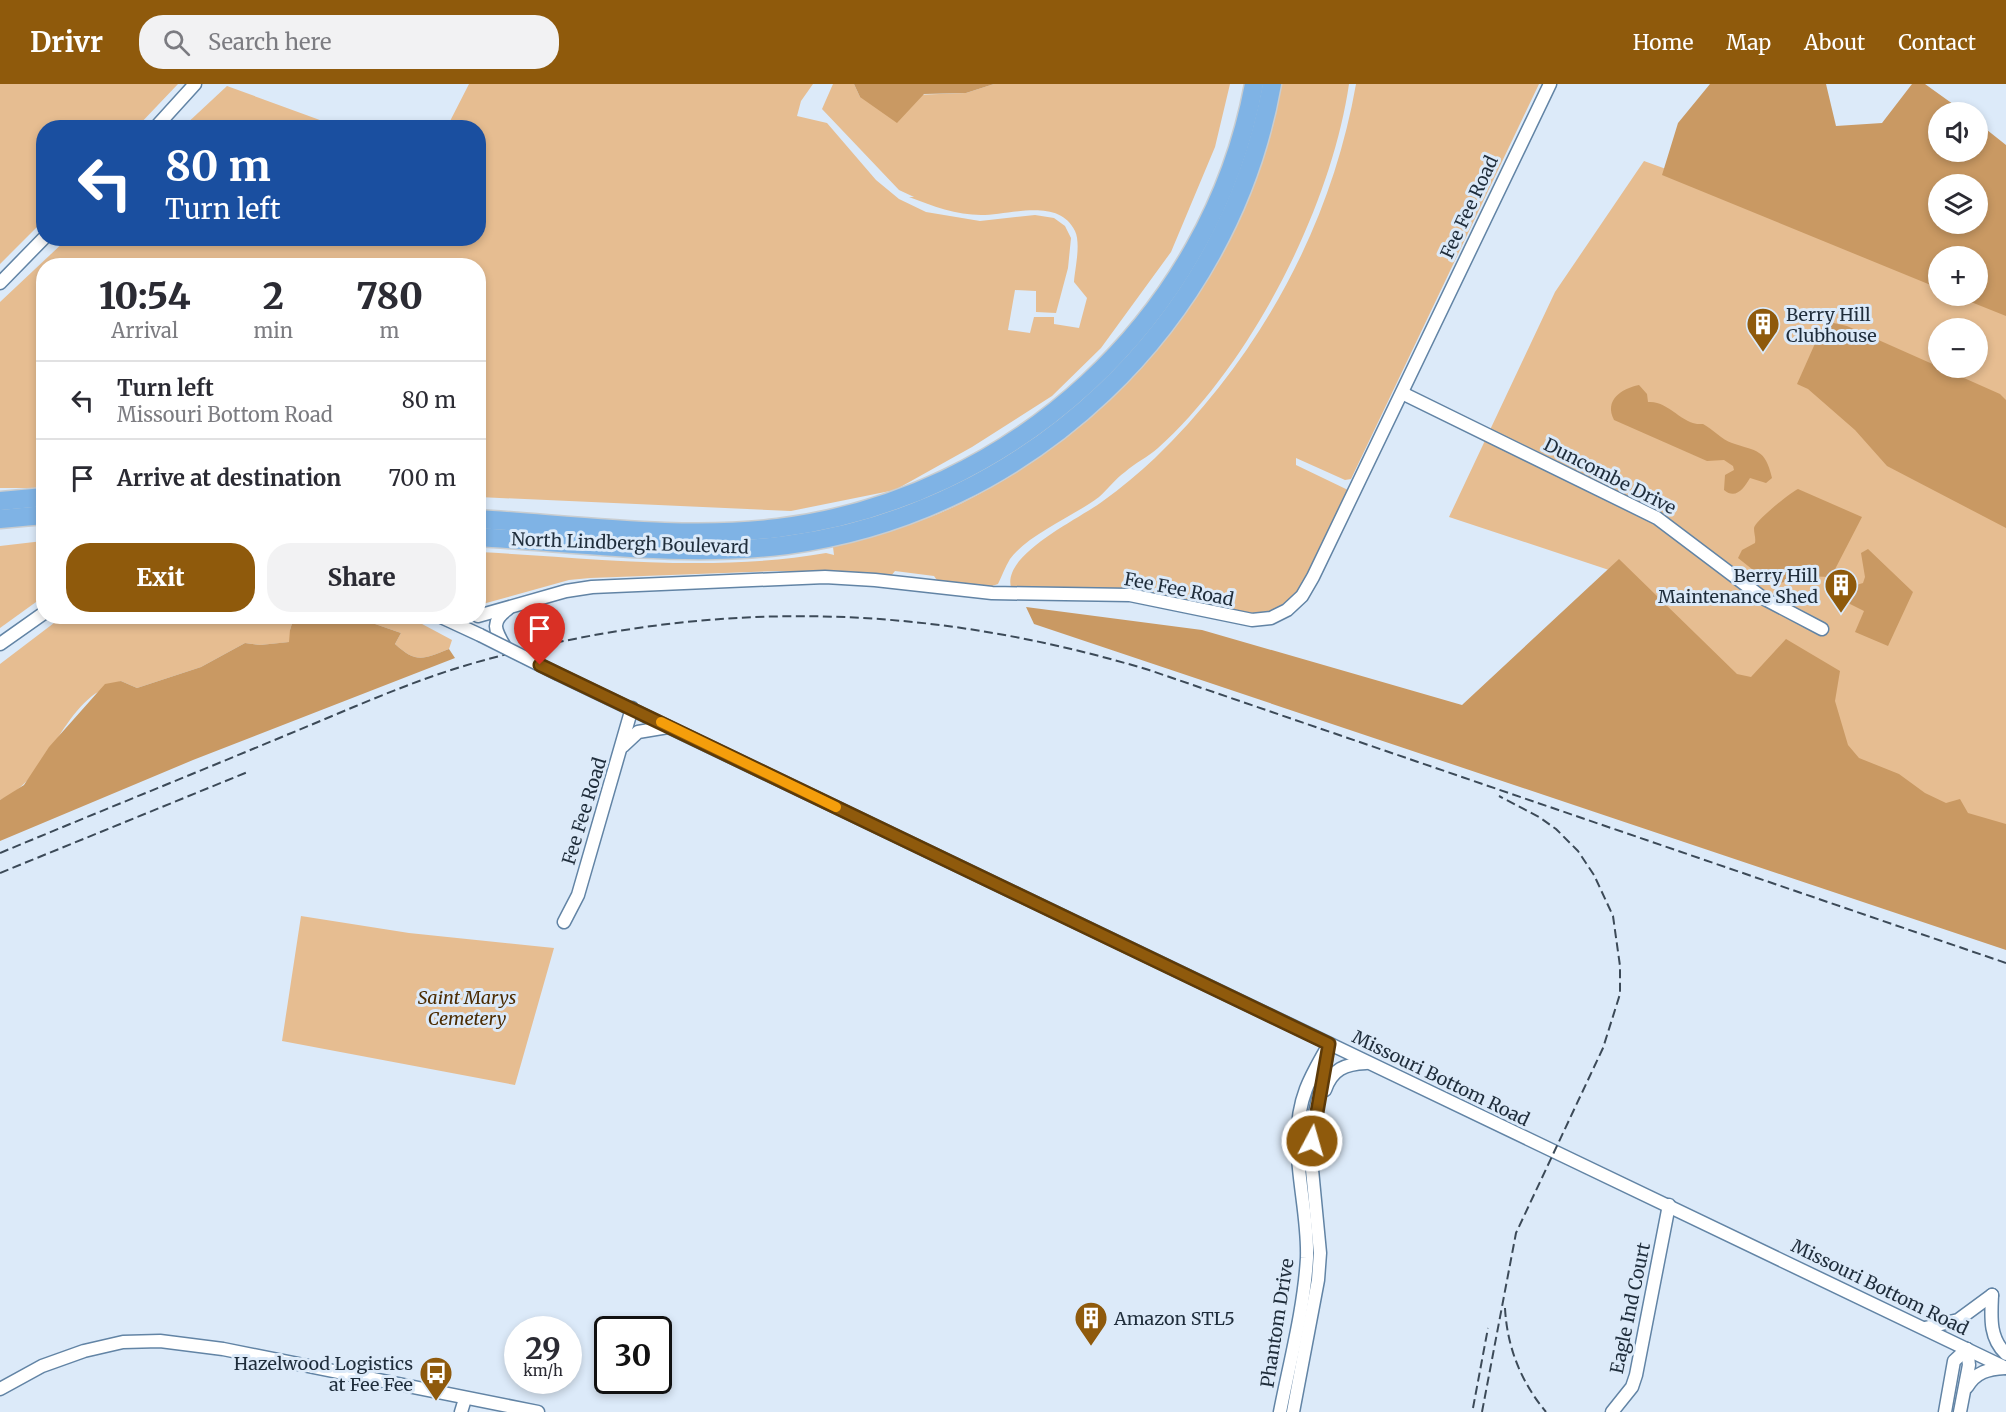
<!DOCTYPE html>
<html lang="en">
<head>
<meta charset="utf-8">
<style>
  body { margin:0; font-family:Merriweather,serif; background:#f2f2f3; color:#2b2b33; height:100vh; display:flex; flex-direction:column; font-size:22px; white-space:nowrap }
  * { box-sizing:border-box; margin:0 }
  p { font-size:20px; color:#7c7c81 }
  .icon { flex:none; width:33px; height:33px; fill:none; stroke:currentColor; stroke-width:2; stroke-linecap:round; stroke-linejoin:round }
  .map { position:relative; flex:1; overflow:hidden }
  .details { position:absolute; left:36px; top:174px; width:450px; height:366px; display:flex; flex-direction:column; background:#fff; border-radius:24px; box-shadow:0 3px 9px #0003 }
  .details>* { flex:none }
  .hud { position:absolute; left:36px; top:36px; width:450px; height:126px; border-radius:24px; box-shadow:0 3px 9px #0003; background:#1a4fa0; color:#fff; overflow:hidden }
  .fabs { position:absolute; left:1928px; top:18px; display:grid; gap:12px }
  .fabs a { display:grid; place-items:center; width:60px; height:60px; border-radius:50%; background:#fff; box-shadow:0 3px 9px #0003; font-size:30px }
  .speed { position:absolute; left:504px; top:1232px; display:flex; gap:12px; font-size:30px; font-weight:700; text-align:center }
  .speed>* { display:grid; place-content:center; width:78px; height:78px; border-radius:50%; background:#fff; box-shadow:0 3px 9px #0003; line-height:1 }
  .speed small { font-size:15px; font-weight:400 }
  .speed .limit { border:3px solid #111; border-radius:9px; background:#fff; color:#111 }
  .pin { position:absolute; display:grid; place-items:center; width:51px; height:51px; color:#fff; margin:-62px -26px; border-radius:50% 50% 50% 0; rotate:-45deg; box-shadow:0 0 6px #0007 }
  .pin .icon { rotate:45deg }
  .me { position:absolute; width:66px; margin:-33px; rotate:6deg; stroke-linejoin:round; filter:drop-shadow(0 0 4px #0008) }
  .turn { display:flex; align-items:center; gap:21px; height:126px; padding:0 30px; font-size:27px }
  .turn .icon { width:78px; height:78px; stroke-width:2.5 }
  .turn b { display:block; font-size:42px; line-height:51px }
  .eta { display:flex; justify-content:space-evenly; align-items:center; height:102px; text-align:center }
  .eta b { font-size:36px; font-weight:800; line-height:42px }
  .cta { display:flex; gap:12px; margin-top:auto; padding:12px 30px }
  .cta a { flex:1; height:69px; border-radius:24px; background:#8f5a0c; color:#fff; font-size:24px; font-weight:800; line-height:69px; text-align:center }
  .cta a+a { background:#f2f2f3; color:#2b2b33 }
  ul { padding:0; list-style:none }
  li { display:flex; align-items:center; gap:18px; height:78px; padding:0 30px; border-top:2px solid #e1e1e2 }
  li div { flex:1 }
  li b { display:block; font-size:22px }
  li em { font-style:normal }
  header { display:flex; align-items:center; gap:36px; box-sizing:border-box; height:84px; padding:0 30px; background:#8f5a0c; color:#fff }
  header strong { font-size:28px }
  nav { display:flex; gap:33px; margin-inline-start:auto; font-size:21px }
  .search { width:420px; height:54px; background:#f2f2f3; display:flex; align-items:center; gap:15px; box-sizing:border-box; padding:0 21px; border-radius:24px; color:#7c7c81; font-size:22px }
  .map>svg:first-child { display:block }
</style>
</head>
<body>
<header>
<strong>Drivr</strong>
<div class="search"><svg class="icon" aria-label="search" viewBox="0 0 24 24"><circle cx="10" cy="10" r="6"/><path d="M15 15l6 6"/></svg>Search here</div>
<nav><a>Home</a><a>Map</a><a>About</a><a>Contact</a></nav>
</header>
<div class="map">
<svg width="2006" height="1328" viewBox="0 0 2006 1328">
  <rect width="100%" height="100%" fill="#dceaf9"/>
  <g fill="#e6bd91" fill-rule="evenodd">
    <polygon points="0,0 178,0 137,43 44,44 43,137 0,180"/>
    <path d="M469,0H813L801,17L797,32L827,39L876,96L899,115L926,128L980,137L1035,131L1054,134L1065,142L1071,154L1068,184L1056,229L1036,228V207L1015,206L1008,246L1030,249L1034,233H1054V240L1079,244L1087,214L1074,198C1075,184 1081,160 1075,147C1059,113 1010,131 981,131C957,131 932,122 909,113H914L899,106L822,25L833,0H854L860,13L966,9L994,0H1230L1215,63L1171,168L1101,264L1052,312L972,363L895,406L791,427L479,413L478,182H44L43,404H0V218L67,155L478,154V44L447,43Z"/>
    <path d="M1281,0H1349C1331,124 1251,280 1158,364C1148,373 1135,379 1125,388C1115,395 1108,405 1099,413C1074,432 1027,451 1010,475C1005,483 1002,492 998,500L989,503L939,499L934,492L895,487L891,492L777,487L590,494L569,496L479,521V468C593,474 712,489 826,469L834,471L833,463C877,451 921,439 962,419C1127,337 1249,182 1281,0Z"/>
    <path d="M1356,0H1539L1351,395L1345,396L1296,374V381L1348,406L1301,505L1289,517L1264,530L1245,529L1141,506L1011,503C1002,470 1081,434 1103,417C1121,404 1139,389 1155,374C1259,273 1331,143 1356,0Z"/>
    <polygon points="227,2 339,43 183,43"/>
    <path d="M1644,77L1938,184V212L2006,213V748L1817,694L1615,488L1449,433L1555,208ZM1938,244H1977V284H1938Z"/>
    <polygon points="43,457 43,513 0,544 0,462"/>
    <path d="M66,533H294L290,546V558L260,561L245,559L201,583L137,604L121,597C112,602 100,606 92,612C56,641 43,698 0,716V580L54,539Z"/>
    <path d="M355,533H409L452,556L449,565C423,575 417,580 395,560L401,549Z"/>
    <polygon points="301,832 409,849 554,864 515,1001 282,957"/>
  </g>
  <g fill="#c99963" fill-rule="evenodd">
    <polygon points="854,0 994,0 966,9 924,10 897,39 860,13"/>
    <path d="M1710,0H1826L1836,42L1882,39L1912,0H1925L1964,28H1938V68H1977V38L2006,61V232L1956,212H1977V172H1938V204L1662,91L1678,39ZM1977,100V140H1938V100Z"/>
    <polygon points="1825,237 1847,242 2000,310 2006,316 2006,444 1887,382 1855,346 1808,305 1797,300"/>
    <path d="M1639,301L1647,310L1648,318C1669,316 1682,342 1703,340C1713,345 1722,356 1732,359C1757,368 1765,364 1772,394L1766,399L1750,394C1744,404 1736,416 1724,406L1725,391L1734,386L1733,382L1724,376L1707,377L1614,336C1604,316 1621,305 1639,301Z"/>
    <path d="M1798,405L1862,433L1831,493L1801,492L1778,500L1767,497L1738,474L1742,466L1755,459C1756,454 1754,450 1754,444C1756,436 1790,409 1798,405Z"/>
    <polygon points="1868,465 1913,508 1888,562 1855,548 1864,527 1846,518 1853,502 1863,499 1865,493 1861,469"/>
    <polygon points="1619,475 1737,590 1751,593 1786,555 1840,587 1835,617 1848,661 1859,674 1899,690 1925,709 1946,719 1960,715 1968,729 2006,740 2006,866 1034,540 1026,523 1202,546 1462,621"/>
    <path d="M294,533H355L401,549L395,560C417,580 423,575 449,565L455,574L193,676L0,757V716L24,701L49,663L105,600L121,597L137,604L201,583L245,559L260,561L289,558L290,546Z"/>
  </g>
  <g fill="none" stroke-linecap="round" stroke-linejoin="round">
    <g stroke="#6284a5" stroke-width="15">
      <g id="minor">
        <polyline points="155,44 195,0"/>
        <polyline points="0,199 44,154"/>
        <polyline points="1402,309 1657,434 1763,514 1822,545"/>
        <polyline points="439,532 480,551"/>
        <polyline points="478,532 566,507 592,503 825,493 875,496 992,509 1130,511 1252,536 1271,534 1287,526 1302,512 1313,493 1550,0"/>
        <polyline points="0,560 44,529"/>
        <path d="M505,563C495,546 490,538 508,525"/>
        <polyline points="558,590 2006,1284"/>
        <polyline points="623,662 638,648 668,643"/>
        <polyline points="564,838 578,811 632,624"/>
        <path d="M1325,1006C1332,985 1345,980 1366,979"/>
        <path d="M1992,1211C1991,1233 1989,1254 2006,1270"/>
        <polyline points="1925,1244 1958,1236 1992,1211"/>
        <path d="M1967,1303C1976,1288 1988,1285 2005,1284"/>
        <polyline points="0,1305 42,1282 84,1267 123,1258 160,1257 223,1265 538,1328"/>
        <polyline points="461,1328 465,1315"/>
        <path d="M1280,1328C1290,1277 1304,1225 1307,1174C1309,1118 1285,1060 1306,1005C1312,989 1321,975 1329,960"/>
        <polyline points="1293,1328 1318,1196 1320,1169 1311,1075 1313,1039 1326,976"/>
        <polyline points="1612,1328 1632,1303 1636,1291 1669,1121"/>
        <polyline points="1945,1328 1954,1277 1967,1265"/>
        <polyline points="1960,1328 1969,1281 1967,1265"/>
      </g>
    </g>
    <g stroke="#c9cdd0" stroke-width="21">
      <g id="highway">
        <polyline points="0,417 44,413"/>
        <polyline points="0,435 44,431"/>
        <path d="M478,435C574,441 684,456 778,444C1012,415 1211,234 1254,0"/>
        <path d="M478,453C579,459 687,474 787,461C1028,429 1229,240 1272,0"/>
      </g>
    </g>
    <use href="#minor" stroke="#fff" stroke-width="12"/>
    <use href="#highway" stroke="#7fb3e5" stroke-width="18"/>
    <g stroke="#3c4a58" stroke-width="2" stroke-dasharray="9 4.5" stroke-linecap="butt">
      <path d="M0,769C96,729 193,690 289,650C350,625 411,597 474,579C706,514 919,517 1149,586L2006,879"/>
      <polyline points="0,789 250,687"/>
      <path d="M1505,1224C1507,1263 1521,1298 1546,1328"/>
      <polyline points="1473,1324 1488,1244"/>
      <polyline points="1482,1328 1516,1149 1603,964 1620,910 1620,882 1613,832 1594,791 1578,767 1556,745 1539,733 1499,712"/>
    </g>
    <g stroke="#6284a5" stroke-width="15" stroke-linecap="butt">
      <polyline id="minor-bridge" points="480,551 558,590"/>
    </g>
    <use href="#minor-bridge" stroke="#fff" stroke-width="12"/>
  </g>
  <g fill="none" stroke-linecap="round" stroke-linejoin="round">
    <g stroke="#5d3a08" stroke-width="15">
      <polyline id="route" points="540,581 1329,960 1312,1057"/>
    </g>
    <use href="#route" stroke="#8f5a0c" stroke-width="10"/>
    <polyline stroke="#f59e0b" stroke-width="10" points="661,638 836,723"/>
  </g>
  <defs>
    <g id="building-pin" transform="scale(1.725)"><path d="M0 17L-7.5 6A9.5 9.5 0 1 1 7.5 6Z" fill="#8f5a0c" stroke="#dceaf9"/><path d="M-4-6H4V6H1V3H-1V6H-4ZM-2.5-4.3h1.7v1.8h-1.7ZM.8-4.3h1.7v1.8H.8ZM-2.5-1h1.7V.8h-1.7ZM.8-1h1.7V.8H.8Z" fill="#fff"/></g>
    <g id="bus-pin" transform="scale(1.725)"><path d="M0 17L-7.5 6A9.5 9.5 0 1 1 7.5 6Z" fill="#8f5a0c" stroke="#dceaf9"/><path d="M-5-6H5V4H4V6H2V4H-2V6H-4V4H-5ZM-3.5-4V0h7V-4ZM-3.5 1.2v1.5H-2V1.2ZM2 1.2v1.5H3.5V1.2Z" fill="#fff"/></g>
  </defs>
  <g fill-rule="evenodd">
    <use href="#building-pin" x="1763" y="240"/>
    <use href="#building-pin" x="1841" y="501"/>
    <use href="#building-pin" x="1091" y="1234"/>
    <use href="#bus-pin" x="436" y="1289"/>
  </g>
  <g text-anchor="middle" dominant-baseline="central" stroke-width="6" stroke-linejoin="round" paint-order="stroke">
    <g font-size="18" fill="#1f2d3b" stroke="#dceaf9">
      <text transform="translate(1469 123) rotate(-65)">Fee Fee Road</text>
      <text transform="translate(1610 392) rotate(27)">Duncombe Drive</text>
      <text transform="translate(630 459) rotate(2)">North Lindbergh Boulevard</text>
      <text transform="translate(1179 505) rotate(11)">Fee Fee Road</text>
      <text transform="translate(584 727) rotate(-73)">Fee Fee Road</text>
      <text transform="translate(1441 994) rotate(26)">Missouri Bottom Road</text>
      <text transform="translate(1880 1203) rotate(26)">Missouri Bottom Road</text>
      <text transform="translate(1630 1224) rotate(-78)">Eagle Ind Court</text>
      <text transform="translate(1277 1239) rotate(-81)">Phantom Drive</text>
    </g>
    <g font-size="18" fill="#1f2d3b" stroke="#dceaf9" text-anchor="start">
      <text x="1786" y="230">Berry Hill<tspan x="1786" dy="21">Clubhouse</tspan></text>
      <text x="1818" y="491" text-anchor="end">Berry Hill<tspan x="1818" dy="21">Maintenance Shed</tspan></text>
      <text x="1114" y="1234">Amazon STL5</text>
      <text x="413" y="1279" text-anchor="end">Hazelwood Logistics<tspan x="413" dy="21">at Fee Fee</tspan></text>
    </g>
    <g font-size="18" font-style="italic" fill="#4b2b00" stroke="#dceaf9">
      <text x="467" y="913">Saint Marys<tspan x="467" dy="21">Cemetery</tspan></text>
    </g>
  </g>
</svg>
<div class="fabs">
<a><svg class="icon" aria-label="sound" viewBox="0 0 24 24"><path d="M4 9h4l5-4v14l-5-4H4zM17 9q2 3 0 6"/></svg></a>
<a><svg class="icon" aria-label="layers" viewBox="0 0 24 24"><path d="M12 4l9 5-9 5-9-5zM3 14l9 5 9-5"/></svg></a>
<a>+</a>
<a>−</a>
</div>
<div class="speed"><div>29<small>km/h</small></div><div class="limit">30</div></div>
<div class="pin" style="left:540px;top:581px;background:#d93025"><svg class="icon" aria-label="arrive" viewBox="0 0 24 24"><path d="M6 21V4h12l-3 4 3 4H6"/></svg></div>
<svg class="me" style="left:1312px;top:1057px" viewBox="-20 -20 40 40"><circle r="17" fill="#8f5a0c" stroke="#fff" stroke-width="3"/><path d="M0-11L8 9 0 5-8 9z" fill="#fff"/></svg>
<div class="hud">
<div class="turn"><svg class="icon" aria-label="left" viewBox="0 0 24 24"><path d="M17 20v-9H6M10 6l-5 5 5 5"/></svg><div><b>80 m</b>Turn left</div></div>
</div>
<section class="details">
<div class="eta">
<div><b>10:54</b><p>Arrival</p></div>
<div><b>2</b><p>min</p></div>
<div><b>780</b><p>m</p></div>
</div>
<ul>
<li><svg class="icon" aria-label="left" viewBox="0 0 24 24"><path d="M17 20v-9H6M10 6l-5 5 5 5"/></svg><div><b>Turn left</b><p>Missouri Bottom Road</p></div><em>80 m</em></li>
<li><svg class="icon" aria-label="arrive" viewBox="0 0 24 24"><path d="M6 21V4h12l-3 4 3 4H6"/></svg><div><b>Arrive at destination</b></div><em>700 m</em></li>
</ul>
<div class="cta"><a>Exit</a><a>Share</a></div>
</section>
</div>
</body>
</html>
